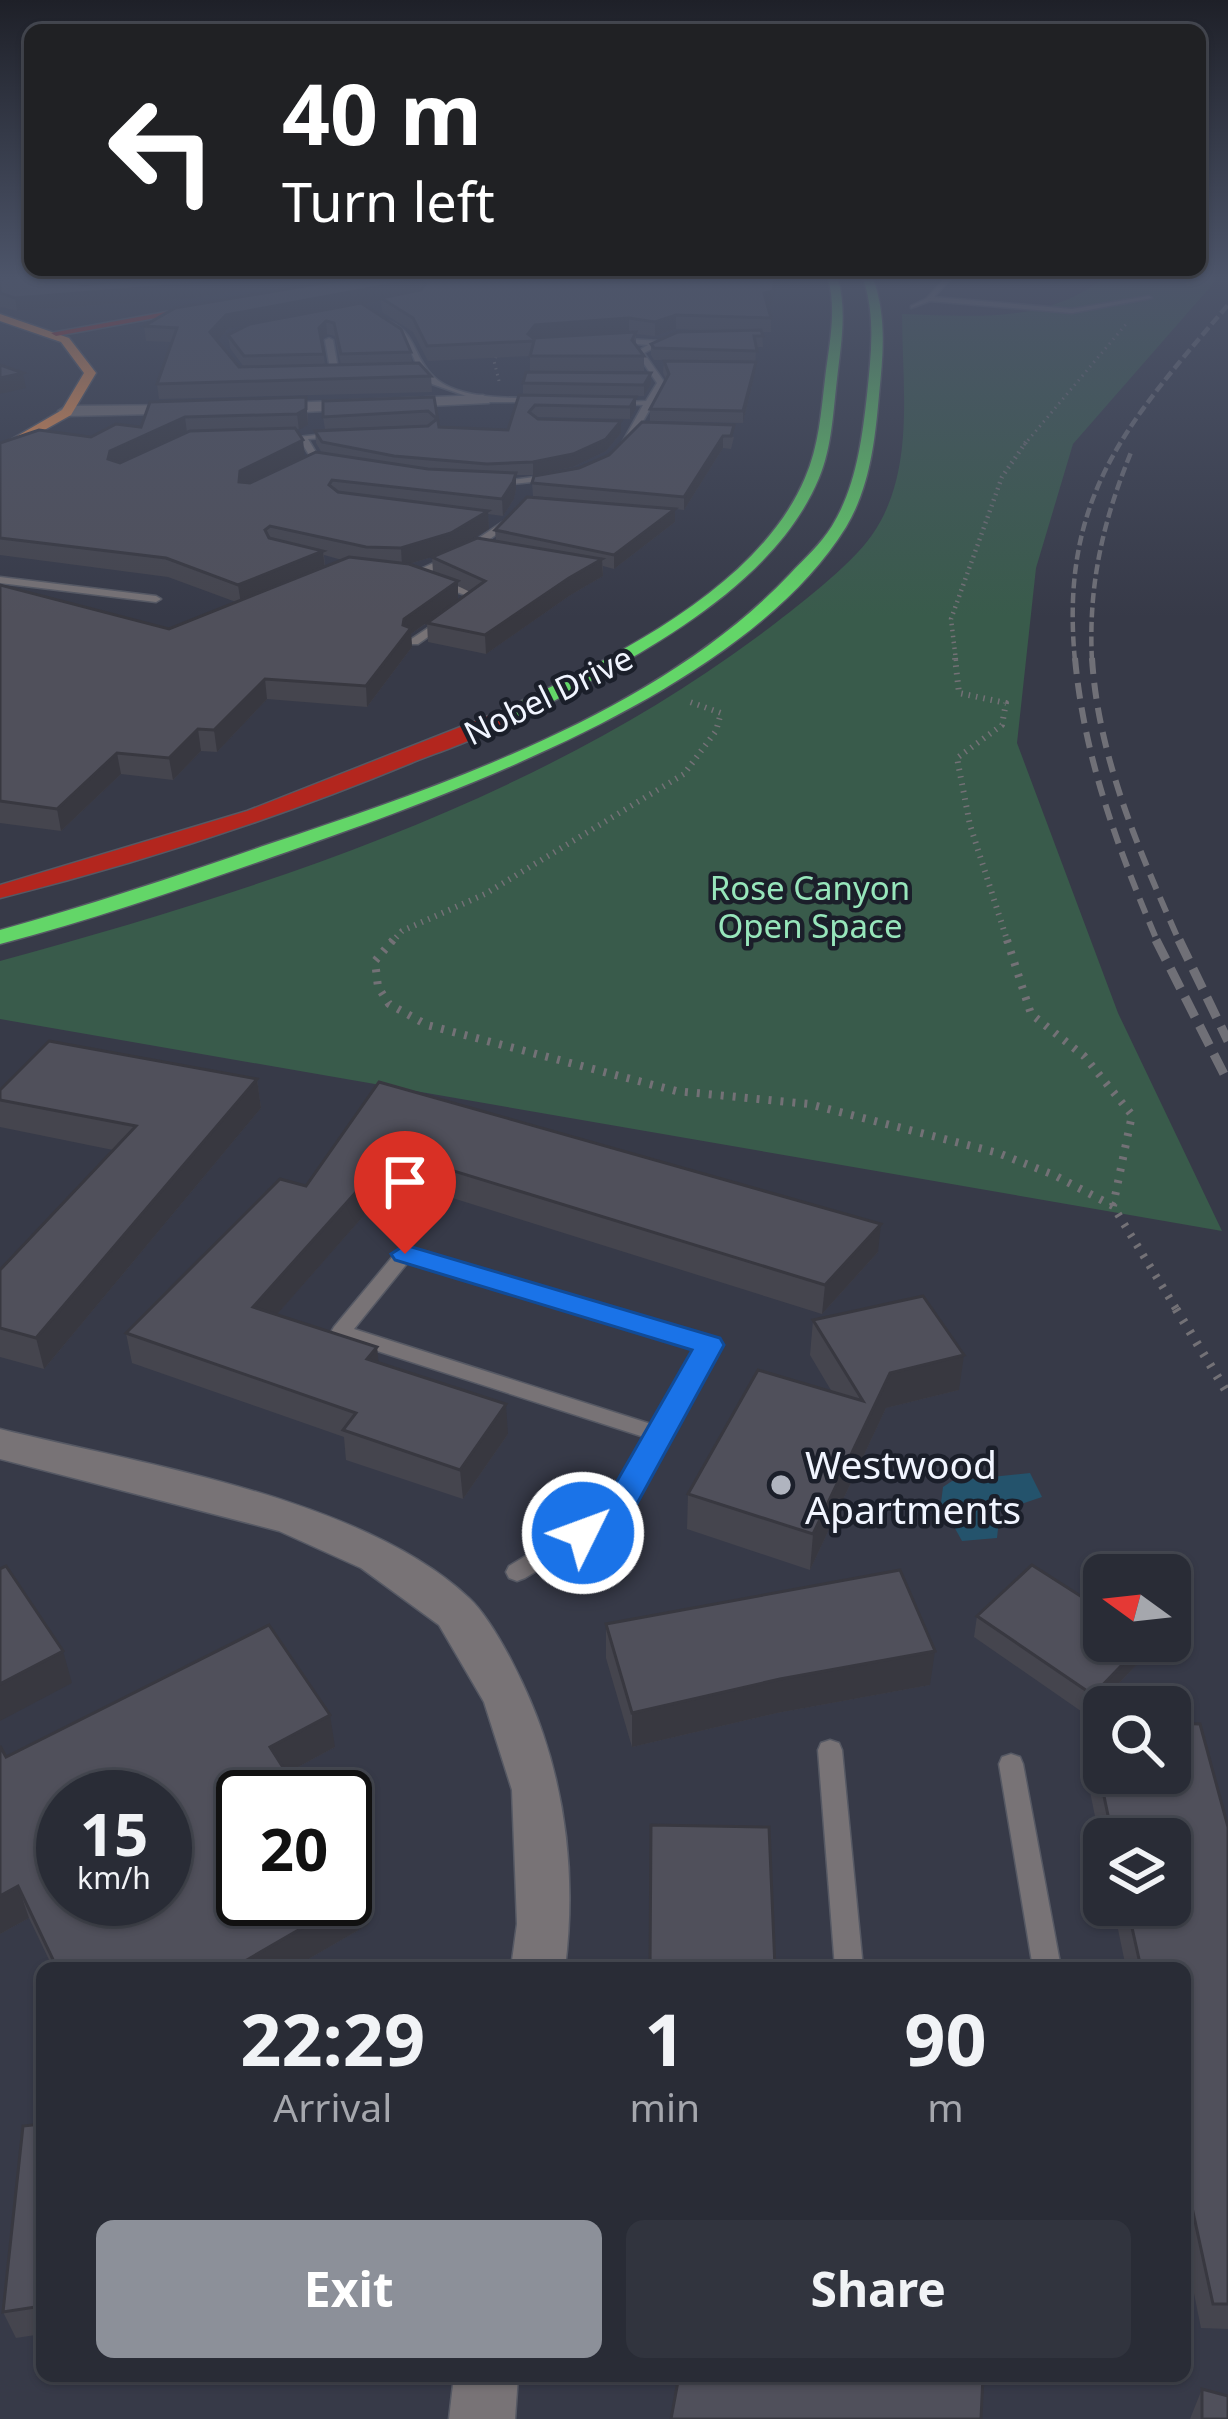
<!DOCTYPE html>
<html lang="en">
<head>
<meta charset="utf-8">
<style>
  body { margin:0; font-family:"Noto Sans",sans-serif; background:#31343e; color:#f1f3f6; height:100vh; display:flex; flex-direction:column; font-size:45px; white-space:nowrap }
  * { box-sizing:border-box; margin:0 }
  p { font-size:39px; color:#a5a7ad }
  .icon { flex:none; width:66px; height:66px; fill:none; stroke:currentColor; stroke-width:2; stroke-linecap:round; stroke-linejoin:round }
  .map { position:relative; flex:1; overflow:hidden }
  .sheet { position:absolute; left:36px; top:1962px; width:1155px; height:420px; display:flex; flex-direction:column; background:#292c36; border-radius:18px; box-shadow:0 3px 9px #0004,0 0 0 3px #454851 }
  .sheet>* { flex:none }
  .guide { position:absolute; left:24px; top:24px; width:1182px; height:252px; border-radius:18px; box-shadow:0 3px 9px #0004,0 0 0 3px #454851; background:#202124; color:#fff; overflow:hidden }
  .needle { width:78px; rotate:285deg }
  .controls { position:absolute; left:1083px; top:1554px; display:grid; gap:24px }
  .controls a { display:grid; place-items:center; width:108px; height:108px; border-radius:18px; background:#292c36; box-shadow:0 3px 9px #0004,0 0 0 3px #454851; font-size:60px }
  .speed { position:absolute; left:36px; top:1770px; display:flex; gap:24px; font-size:60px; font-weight:700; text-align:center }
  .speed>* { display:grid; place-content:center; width:156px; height:156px; border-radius:50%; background:#292c36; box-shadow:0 3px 9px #0004,0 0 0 3px #454851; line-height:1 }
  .speed small { font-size:30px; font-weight:400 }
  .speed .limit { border:6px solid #111; border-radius:18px; background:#fff; color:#111 }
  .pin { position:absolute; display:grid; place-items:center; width:102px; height:102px; color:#fff; margin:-123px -51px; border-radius:50% 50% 50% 0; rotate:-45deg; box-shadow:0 0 12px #0007 }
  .pin .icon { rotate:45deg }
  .me { position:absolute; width:132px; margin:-66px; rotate:48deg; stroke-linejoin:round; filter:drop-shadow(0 0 9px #0008) }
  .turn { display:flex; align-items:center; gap:42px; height:252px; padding:0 60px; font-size:54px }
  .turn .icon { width:156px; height:156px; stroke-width:2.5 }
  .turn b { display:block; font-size:84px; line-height:102px }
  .eta { display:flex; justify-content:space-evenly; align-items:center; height:204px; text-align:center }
  .eta b { font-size:72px; font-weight:700; line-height:84px }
  .primary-button { display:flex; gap:24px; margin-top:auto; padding:24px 60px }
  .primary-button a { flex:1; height:138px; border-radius:18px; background:#8c9099; color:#fff; font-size:48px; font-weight:700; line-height:138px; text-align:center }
  .primary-button a+a { background:#31343e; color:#f1f3f6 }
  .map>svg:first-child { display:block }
</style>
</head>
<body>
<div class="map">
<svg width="1228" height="2419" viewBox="0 0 1228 2419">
  <rect width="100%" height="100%" fill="#373a48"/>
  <path fill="#395b4b" d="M1103,278H1218L1073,444L1036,568L1017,743L1118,1013L1222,1231L0,1019V961C263,889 536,801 757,637C789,613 850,567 872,535C916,472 902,386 902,314C971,316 1047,324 1103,278Z"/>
  <polygon fill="#24536c" points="1030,1473 1042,1497 1000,1511 997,1538 962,1541 941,1503 943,1487 952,1481"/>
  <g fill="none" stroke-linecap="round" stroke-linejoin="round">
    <g stroke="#565964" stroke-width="3">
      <g id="lane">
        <polygon points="945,278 952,278 934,297 1072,309 1149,296 1152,298 1072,313 930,301 911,308 911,306 927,298"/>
        <path d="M381,318C417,330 411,352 431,374C454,400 510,398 542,398L546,400L542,402H483L432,384L420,372L405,339L381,322Z"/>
        <polygon points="329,338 333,340 339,374 335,376 331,374 325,340"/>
        <polygon points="615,338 659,341 659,345 644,353 665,383 625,452 621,455 617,452 643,405 608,403 646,401 657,383 636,352 648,345 612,342"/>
        <polygon points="343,432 340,437 308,439 320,459 334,462 331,467 314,463 298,437"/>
        <polygon points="557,474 560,479 495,486 490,483"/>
        <polygon points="510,517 518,519 466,556 422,575 476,592 481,598 474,607 465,605 470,598 468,596 407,575 458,552"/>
        <polygon points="0,577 156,596 161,599 156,602 0,583"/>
        <polygon points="443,618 452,620 418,644 410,644 410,640"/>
        <path d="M405,1248L716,1340L719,1345L623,1519L525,1578L517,1581L509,1578L506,1572L509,1566L607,1507L647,1438L334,1337L331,1332L334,1327L398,1250ZM409,1261L697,1348L654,1425L354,1329Z"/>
        <polygon points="830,1740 839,1743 842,1750 863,1968 835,1968 818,1750 821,1743"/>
        <polygon points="1011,1754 1020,1757 1023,1764 1061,1968 1033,1968 999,1764 1002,1757"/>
      </g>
    </g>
    <g stroke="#565964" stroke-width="3">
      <g id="street">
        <polygon points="483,395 491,400 489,403 262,414 254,409 262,404"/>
        <polygon points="195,405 203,410 201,413 66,416 58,411 66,406"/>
        <path d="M0,1429C140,1464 363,1498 469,1598C497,1624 531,1697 543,1734C568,1808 575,1889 565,1968H511L517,1924L512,1790L484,1702L439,1625L361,1568L279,1531L0,1459Z"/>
        <polygon points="454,2376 518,2376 515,2419 449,2419"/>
      </g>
    </g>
    <g stroke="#565964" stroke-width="3">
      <g id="fast">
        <path d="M828,278H838C847,312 841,344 837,379C833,412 832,447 819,478C781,570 679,632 596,678C573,690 520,723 496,721V713C601,664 757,592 805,478C819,446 821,412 825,379C829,344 837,312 828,278Z"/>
        <path d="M863,278H873C887,317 883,355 879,395C875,440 870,487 846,527C743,694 439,799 261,861C175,891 88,921 0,944V930C91,905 180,875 269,844C445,785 660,712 790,574C804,559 821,544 832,526C856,487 862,440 867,395C871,355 876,317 863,278Z"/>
      </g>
    </g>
    <g stroke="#565964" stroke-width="3">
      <polygon id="slow" points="0,314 69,338 96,373 71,415 0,455 0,446 62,410 84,373 61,342 0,321"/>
    </g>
    <g stroke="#565964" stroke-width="3">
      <g id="jam">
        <polygon points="352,278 375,278 56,336 51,333"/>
        <path d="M496,713L511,717C485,738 443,750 411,763C278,818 140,863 0,898V885L247,811Z"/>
      </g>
    </g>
    <g stroke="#737176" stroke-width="3" stroke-dasharray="1.5 4.5" stroke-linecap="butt">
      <polyline points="498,351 494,361 499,381"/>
      <polyline points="1024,445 1127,323"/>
    </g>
    <polyline stroke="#737176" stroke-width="4.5" stroke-dasharray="1.5 4.5" stroke-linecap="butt" points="956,661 951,619 1002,477 1026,442"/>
    <g stroke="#737176" stroke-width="6" stroke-dasharray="1.5 6" stroke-linecap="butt">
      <polyline points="955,658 959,693 1006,703 1002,725 957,758 970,825 1008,943"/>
      <polyline points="391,943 402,931 485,894 684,774 716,731 721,713 690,702"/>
    </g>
    <g stroke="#737176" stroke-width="8" stroke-dasharray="3 9" stroke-linecap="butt">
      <polyline points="393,940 375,961 378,987 389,1004 427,1025 676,1091 809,1104 998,1153 1054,1175 1113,1206 1178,1312"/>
      <polyline points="1007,940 1031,1014 1084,1056 1132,1115 1113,1206"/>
    </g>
    <polyline stroke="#737176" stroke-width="9" stroke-dasharray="3 10" stroke-linecap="butt" points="1176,1309 1228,1394"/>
    <use href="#lane" fill="#787376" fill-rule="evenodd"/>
    <use href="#street" fill="#787376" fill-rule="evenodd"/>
    <use href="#fast" fill="#63d668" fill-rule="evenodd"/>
    <use href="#slow" fill="#ff974d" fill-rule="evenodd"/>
    <use href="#jam" fill="#b3261e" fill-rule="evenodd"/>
    <g stroke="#707077" stroke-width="4.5" stroke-dasharray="10 4.5" stroke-linecap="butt">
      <path d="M1075,661C1059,496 1128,422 1228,305"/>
      <path d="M1092,661C1088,585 1103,520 1132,450"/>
    </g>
    <g stroke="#707077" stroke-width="6" stroke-dasharray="16 9" stroke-linecap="butt">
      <path d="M1075,658C1084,759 1119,851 1158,943"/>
      <path d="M1092,658C1098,758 1140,853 1180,943"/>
    </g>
    <g stroke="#707077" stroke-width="9" stroke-dasharray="22 10" stroke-linecap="butt">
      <polyline points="1156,940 1228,1082"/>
      <polyline points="1179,940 1228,1041"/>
    </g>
  </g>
  <g fill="#45454e" fill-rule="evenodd">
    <polygon points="0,278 112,278 111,281 96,284 142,278 309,278 195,298 17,311 1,307 0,309"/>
    <path d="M352,278H776L773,304L768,306L771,318V332H762L763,347H756L755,373L743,423L650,421V409L666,379L663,373L664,361H719L654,360L651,355V344L724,331L676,329L655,336L636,334V345L644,356V371H530V356L428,361L413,332L382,312L381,300L362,304L411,352L412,364L431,376L432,392L159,399L157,384L172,342L146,341L144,326ZM247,325L228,335L230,348L244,367H239L217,341L228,329ZM327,334L335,336L341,365H325L322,340Z"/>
    <polygon points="523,383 651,384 644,396 523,394"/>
    <path d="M519,395L636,397V409L630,419L535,417L538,419L621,421V433L606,451L573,467L533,475H516V490L514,499L503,516L488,514L489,529L467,542L496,541L495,530L652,507L533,496L532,483L579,468L609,455L642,422L734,437L731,449L723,448L684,510L675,509V522L614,569L603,566V576L569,596L486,654L428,642L427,623L454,604L411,634L412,647L367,707L267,699L217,752L201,751L173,780L121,774L61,831L0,823V585L169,629L236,602L168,577L0,555V443L91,437L141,427L150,402L308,413V425L296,430L305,457L322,453L316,443L315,431L430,425L325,429L323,417L434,397L439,427L508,430ZM324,555L342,560L325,567ZM432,557L433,572L409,564ZM458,586L470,592L458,600Z"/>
    <polygon points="257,1079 261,1108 44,1369 0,1357 0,1270 113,1150 0,1127 0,1090"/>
    <polygon points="379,1082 878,1252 822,1314 395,1180 277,1314 377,1347 378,1363 508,1434 463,1499 346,1460 344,1437 132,1363 126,1333 306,1186"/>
    <polygon points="813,1320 959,1390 886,1408 810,1570 687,1529 688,1494 832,1392 810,1355"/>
    <polygon points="977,1616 1104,1641 1146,1641 1141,1660 1088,1716 974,1637"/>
    <polygon points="606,1624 930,1685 777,1713 632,1747 606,1658"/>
    <polygon points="1088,1720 1228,1827 1228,2329 1201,2328 1185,2249 1185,1968 1126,1968 1113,1905 1170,1905 1170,1839 1104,1839 1104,1860 1081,1748"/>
    <polygon points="335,1747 287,1773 369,1924 293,1968 53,1968 29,1918 0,1934 6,1757"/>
    <polygon points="42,2124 42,2334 16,2338 3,2312"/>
    <polygon points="1202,2389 1228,2419 1190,2419"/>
  </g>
  <g fill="#383840">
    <polygon points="84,278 112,278 111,281 85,285"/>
    <polygon points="230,278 309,278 195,298 17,311 15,298"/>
    <polygon points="776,278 773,304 763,307 764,293"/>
    <polygon points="419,279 420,293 228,329 212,347 210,332 226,315"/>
    <polygon points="676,315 676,329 655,336 655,322"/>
    <polygon points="629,318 629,333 536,340 528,334 535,325"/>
    <polygon points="326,321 327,334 321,341 319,328"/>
    <polygon points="756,362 755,373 743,423 743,411"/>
    <polygon points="23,373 26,388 0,394 0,378"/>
    <polygon points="651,373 651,384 644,396 644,385"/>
    <polygon points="306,397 308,425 299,430 297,414"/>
    <polygon points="636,397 636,409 630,419 630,407"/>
    <polygon points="185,417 187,433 110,476 108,459 110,451"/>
    <polygon points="621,421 621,433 606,451 573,467 533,475 533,462"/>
    <polygon points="723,436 723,448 684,510 684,497"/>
    <polygon points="303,440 305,457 241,499 240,471"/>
    <polygon points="516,473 516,490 514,499 503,516 502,499"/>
    <polygon points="675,509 675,522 614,569 614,555"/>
    <polygon points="488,511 489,529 452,551 402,566 401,548"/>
    <polygon points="323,551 325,570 241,604 238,585"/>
    <polygon points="602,559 603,576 569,596 486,654 485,635 569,578"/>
    <polygon points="458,581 458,600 411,634 412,647 367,707 366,686 404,619"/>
    <polygon points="265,679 267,699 217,752 214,730"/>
    <polygon points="198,729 201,751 173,780 169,758"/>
    <polygon points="117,753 121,774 61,831 57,809"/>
    <polygon points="257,1079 261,1108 44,1369 36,1338"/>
    <polygon points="392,1152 395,1180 258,1336 253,1307"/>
    <polygon points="881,1224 878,1252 822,1314 825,1285"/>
    <polygon points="377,1347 380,1376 367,1359"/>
    <polygon points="964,1355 959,1390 886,1408 810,1570 813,1534 890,1373"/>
    <polygon points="506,1404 508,1434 463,1499 460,1470"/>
    <polygon points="1145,1641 1141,1660 1088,1716 1093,1695"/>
    <polygon points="63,1651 72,1683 0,1721 0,1684"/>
    <polygon points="935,1651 930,1685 777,1713 632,1747 632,1713 780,1679"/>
    <polygon points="330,1715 335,1747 276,1779 270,1747"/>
    <polygon points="18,1886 29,1918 0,1934 0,1896"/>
    <polygon points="364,1892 369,1924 293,1968 233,1968"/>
  </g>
  <g fill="#50505b" stroke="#383840" stroke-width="3" fill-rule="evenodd">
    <polygon points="5,278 44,278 84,285 142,278 230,278 194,284 15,298 0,293 0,280"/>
    <polygon points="352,278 775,278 773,291 764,293 771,318 676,315 655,322 629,318 535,325 528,334 533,338 636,332 632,340 644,356 530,356 534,341 427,346 413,318 381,298 421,290 425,284 419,279 226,315 210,332 239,367 419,363 431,376 157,384 177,328 144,326 175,308"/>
    <polygon points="361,303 401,329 411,352 341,354 334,323 326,321 319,328 324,354 244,356 228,335 250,324"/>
    <polygon points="761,330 763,336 754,336 757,351 654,348 651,344 678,332"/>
    <polygon points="664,361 756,362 743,411 650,409 669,374"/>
    <polygon points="0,365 23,373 0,378"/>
    <polygon points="526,372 651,373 644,385 523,383"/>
    <polygon points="519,395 636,397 630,407 535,405 529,412 538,419 621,421 606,439 573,454 533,462 487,464 394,456 322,442 315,431 428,426 437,419 428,411 323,417 323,401 434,397 439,427 508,430"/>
    <polygon points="306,397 306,409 297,414 185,417 110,451 108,459 120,463 190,431 295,428 303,440 240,471 239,482 250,483 316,452 428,469 516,473 513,482 502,499 332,480 329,485 338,492 488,511 451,533 401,548 366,547 270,526 265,530 269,538 323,551 238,585 166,558 0,538 0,443 39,430 91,437 116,424 141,427 150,402"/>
    <polygon points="642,422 734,425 731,436 723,436 684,497 532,483 534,476 579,468 609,455"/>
    <polygon points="527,497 675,509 614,555 495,530"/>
    <polygon points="477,538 602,559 569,578 485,635 427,623 485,581 432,557"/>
    <polygon points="349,557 409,564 458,581 404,619 403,625 411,628 366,686 265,679 214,730 198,729 169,758 117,753 57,809 0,801 0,585 169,629"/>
    <polygon points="49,1041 257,1079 36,1338 0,1328 0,1270 136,1126 0,1100 0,1090"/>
    <polygon points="379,1082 881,1224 825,1285 392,1152 253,1307 377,1347 367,1359 506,1404 460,1470 343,1430 356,1413 126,1333 280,1179 306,1186"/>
    <polygon points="923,1296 964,1355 890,1373 813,1534 688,1494 758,1370 863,1401 813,1320"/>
    <polygon points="1032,1565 1104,1611 1104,1641 1145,1641 1093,1695 977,1616"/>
    <polygon points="6,1566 63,1651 0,1684 0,1569"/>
    <polygon points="900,1570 935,1651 780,1679 632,1713 606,1624"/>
    <path d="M269,1625L330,1715L270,1747L302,1797H243V1899H345V1863L364,1892L233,1968H57L18,1886L0,1896V1746L6,1757ZM63,1797H165V1899H63Z"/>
    <polygon points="1088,1720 1104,1721 1104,1773 1170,1773 1170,1723 1200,1724 1228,1827 1228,2304 1213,2304 1185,2175 1185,1968 1141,1968 1127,1905 1170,1905 1170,1839 1113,1839"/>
    <polygon points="651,1825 769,1827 775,1968 650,1968"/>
    <polygon points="42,2124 42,2306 3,2312 23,2126"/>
    <polygon points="679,2376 983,2376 981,2419 671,2419"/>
    <polygon points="1202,2389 1228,2396 1228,2419 1202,2419"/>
  </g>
  <linearGradient id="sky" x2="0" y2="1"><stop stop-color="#1e2028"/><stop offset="0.45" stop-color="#4d556a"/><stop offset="1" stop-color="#4d556a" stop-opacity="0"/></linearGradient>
  <rect width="1228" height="617" fill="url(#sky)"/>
  <polygon fill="#1a73e8" stroke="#114b97" stroke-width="3" points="405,1245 720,1338 724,1345 627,1522 583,1545 571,1542 566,1533 571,1524 604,1504 692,1350 395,1260 391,1254"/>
  <circle fill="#b0b4bf" stroke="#1b1f2a" stroke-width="4.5" cx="781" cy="1485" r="12"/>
  <g text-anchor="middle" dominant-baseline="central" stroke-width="9" stroke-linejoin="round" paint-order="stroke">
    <g font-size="33" fill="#f1f5ff" stroke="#1b1f2a">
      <text transform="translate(548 695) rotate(-26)">Nobel Drive</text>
    </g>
    <g font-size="33" fill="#97e6bb" stroke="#1b1f2a">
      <text x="810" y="887">Rose Canyon<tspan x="810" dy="38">Open Space</tspan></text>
    </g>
    <g font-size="39" fill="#f1f5ff" stroke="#1b1f2a" text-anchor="start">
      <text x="805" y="1463">Westwood<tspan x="805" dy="45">Apartments</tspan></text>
    </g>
  </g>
</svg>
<div class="controls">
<a><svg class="needle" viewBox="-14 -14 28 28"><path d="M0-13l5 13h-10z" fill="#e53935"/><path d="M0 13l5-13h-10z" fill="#a5a7ad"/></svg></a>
<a><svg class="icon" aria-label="search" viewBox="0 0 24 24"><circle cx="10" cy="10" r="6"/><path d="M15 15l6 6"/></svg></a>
<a><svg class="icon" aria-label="layers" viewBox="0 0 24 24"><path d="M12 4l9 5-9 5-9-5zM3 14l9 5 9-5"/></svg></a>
</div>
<div class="speed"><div>15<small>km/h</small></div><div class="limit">20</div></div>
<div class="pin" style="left:405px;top:1254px;background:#d93025"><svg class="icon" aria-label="arrive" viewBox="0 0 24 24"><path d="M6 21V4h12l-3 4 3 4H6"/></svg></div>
<svg class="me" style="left:583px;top:1533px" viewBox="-20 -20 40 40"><circle r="17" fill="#1a73e8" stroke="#fff" stroke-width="3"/><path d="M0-11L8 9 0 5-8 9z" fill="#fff"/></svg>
<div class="guide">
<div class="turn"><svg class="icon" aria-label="left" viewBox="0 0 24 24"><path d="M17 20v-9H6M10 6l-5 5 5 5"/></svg><div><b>40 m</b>Turn left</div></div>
</div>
<section class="sheet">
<div class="eta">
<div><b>22:29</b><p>Arrival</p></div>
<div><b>1</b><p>min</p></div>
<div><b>90</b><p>m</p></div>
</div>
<div class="primary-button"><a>Exit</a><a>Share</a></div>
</section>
</div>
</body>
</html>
